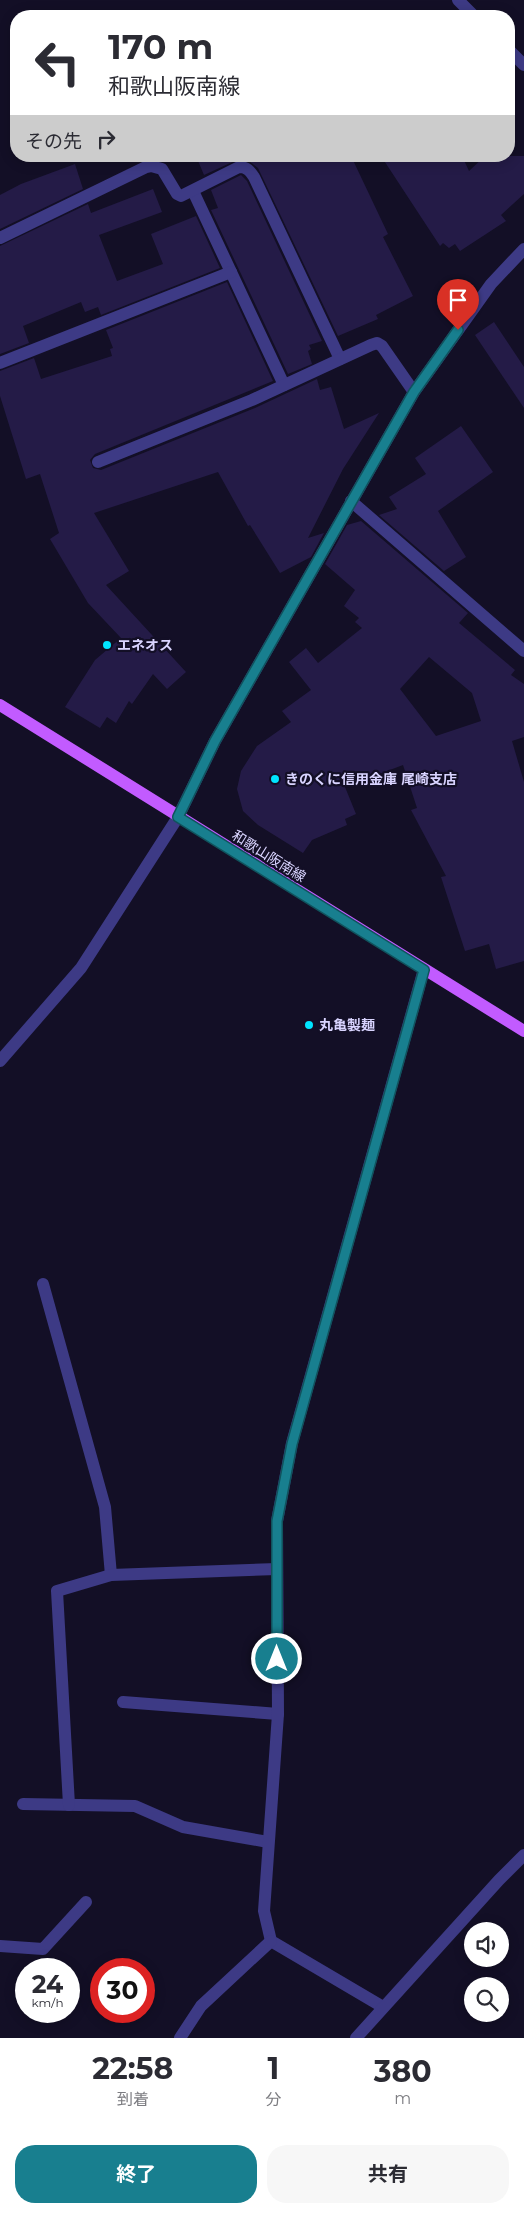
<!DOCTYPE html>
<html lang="ja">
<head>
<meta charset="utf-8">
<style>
  body { margin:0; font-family:Montserrat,"Noto Sans JP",sans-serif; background:#f7f7f7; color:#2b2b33; height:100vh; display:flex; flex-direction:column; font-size:19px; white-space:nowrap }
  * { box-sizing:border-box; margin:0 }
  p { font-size:16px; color:#7c7c81 }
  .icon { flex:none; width:28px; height:28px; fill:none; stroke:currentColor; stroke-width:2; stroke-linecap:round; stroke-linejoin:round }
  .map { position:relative; height:2038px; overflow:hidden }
  .sheet { display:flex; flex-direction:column; background:#fff; flex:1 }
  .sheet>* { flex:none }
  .hud { position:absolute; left:10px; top:10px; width:505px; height:152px; border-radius:20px; box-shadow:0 2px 12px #0003; background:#fff; color:#2b2b33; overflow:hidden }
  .fabs { position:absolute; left:464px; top:1922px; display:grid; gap:10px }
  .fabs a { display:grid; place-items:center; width:45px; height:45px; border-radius:50%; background:#fff; box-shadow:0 2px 12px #0003; font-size:25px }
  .speed { position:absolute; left:15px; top:1958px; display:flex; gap:10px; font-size:25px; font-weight:700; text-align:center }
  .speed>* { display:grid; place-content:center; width:65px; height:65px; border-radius:50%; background:#fff; box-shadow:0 2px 12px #0003; line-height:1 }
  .speed small { font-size:12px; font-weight:400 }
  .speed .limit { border:8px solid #d22; background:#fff; color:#111 }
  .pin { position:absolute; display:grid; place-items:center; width:42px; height:42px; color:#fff; margin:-51px -21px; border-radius:50% 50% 50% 0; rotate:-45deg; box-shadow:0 0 5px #0007 }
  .pin .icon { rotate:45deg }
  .me { position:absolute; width:55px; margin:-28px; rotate:0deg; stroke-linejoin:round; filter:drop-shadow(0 0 4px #0008) }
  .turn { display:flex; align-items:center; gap:18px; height:105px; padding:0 15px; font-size:22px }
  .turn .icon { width:65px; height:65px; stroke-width:2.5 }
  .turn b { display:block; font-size:35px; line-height:42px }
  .then { display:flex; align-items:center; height:48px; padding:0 15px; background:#0003; gap:10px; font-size:19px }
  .eta { display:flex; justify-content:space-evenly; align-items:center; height:85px; text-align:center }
  .eta b { font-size:30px; font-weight:700; line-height:35px }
  .primary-button { display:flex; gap:10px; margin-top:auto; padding:10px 15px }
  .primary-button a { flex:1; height:58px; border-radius:20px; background:#187f8f; color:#fff; font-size:20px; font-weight:700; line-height:58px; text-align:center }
  .primary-button a+a { background:#f7f7f7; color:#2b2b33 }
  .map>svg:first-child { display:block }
</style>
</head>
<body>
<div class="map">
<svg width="524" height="2038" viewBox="0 0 524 2038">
  <rect width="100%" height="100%" fill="#130f26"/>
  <g fill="#241b47" fill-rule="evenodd">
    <polygon points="196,156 351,156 388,234 383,237 413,296 376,315 378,319 338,336 258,168 249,161 239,159 204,175"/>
    <polygon points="381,156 462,156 469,171 485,156 524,156 524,194 501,215 506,221 460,251 455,244 449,248 443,243 440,246"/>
    <polygon points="75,164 83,189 0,229 0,195 21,184"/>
    <polygon points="241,175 247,181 322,341 309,345 311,349 308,351 312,364 288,374 211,210 218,208 211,190"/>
    <polygon points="153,189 162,212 99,235 117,281 163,264 151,234 196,216 220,268 101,315 98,307 85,312 81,302 23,326 29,343 0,354 0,246 88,204 91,213"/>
    <polygon points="227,282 273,381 95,454 90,460 93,468 101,470 255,408 317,379 320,390 331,387 344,429 379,413 343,469 308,538 324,533 311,557 280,573 250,525 248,526 218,472 94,513 129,571 106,585 186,672 167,689 153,674 132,704 129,701 116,723 107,717 100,728 65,707 95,660 121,638 88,603 50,539 59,533 40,474 26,479 0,396 0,371 34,358 41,379 112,356 110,349 113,348 106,330"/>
    <polygon points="494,322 524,367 524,408 475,335"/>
    <polygon points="461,426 493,472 438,511 466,557 444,571 379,515 397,509 389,497 426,474 415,458"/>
    <path d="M361,521L468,613L459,623L515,670L511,675L524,684V737L512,741L524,782V961L496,969L489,944L465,951L441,877L446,876L411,810L417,808L403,765L345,787L356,814L345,819L347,825L312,840L303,853L258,825L243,811L237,789L241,771L257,746L291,722L282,711L311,690L289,662L306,648L318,663L362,628L355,622L359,618L344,606L355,590L325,564L347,525ZM429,657L472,693L481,721L436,736L400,689Z"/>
  </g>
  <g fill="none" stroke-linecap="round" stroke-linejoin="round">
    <g stroke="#3d3a85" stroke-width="12">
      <polyline points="458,0 474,16"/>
      <polyline points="509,50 524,65"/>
      <polyline points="193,191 284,385"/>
      <path d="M0,238L146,167L151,166L162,169L177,194L181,196L239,167C247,167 250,171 254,177L340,359"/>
      <polyline points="0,363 231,272"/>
      <polyline points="98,462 252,400 371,345 377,343 382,346 414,392"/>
      <polyline points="351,501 524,651"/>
      <polyline points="0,1061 81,968 178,817 215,741 414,392 491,284 524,249"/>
      <polyline points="43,1284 105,1507 111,1575"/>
      <polyline points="123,1702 278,1714"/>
      <polyline points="23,1804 135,1806 183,1827 268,1842"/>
      <polyline points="69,1805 57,1591 111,1575 277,1569"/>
      <polyline points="0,1946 43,1949 86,1902"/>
      <polyline points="383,2007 271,1941 264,1911 278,1714 277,1521 292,1443 424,969"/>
      <polyline points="180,2038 201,2006 271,1941"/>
      <polyline points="356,2038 499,1880 524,1855"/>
    </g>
    <polyline stroke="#c25bff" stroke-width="12" points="0,705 524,1031"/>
  </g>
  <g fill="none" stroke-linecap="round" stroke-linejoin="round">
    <g stroke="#10535d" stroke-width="12">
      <polyline id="route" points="277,1659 277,1521 292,1444 424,970 178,817 215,741 414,392 458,330"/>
    </g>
    <use href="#route" stroke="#187f8f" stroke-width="9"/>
  </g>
  <g fill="#00e5ff" stroke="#130f26" stroke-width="2">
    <circle cx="107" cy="645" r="5"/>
    <circle cx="275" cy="779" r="5"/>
    <circle cx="309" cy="1025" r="5"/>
  </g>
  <g text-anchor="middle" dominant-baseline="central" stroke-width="4.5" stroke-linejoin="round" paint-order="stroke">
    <g font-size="14" font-weight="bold" fill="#d9d4ff" stroke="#130f26" text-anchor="start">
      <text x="117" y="645">エネオス</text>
      <text x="285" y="779">きのくに信用金庫 尾崎支店</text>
      <text x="319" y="1025">丸亀製麺</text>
    </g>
    <g font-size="14" fill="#d9d4ff" stroke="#130f26">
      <text transform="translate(269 856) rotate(32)">和歌山阪南線</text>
    </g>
  </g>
</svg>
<div class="fabs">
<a><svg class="icon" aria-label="sound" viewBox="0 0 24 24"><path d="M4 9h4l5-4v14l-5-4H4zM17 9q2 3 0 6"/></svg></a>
<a><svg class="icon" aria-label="search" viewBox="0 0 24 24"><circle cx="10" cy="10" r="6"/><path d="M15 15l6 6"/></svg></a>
</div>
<div class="speed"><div>24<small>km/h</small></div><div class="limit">30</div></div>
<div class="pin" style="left:458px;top:330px;background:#d93025"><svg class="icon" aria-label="arrive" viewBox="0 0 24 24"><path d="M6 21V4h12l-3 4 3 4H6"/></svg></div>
<svg class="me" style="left:277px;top:1659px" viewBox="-20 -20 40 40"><circle r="17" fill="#187f8f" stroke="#fff" stroke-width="3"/><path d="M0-11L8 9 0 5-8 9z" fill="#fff"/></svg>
<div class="hud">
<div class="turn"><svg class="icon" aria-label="left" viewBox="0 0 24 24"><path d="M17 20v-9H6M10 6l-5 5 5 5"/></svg><div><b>170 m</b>和歌山阪南線</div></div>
<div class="then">その先<svg class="icon" aria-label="right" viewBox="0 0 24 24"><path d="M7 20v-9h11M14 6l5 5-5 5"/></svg></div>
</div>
</div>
<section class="sheet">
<div class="eta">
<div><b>22:58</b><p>到着</p></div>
<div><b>1</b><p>分</p></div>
<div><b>380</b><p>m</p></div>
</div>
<div class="primary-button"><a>終了</a><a>共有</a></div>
</section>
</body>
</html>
